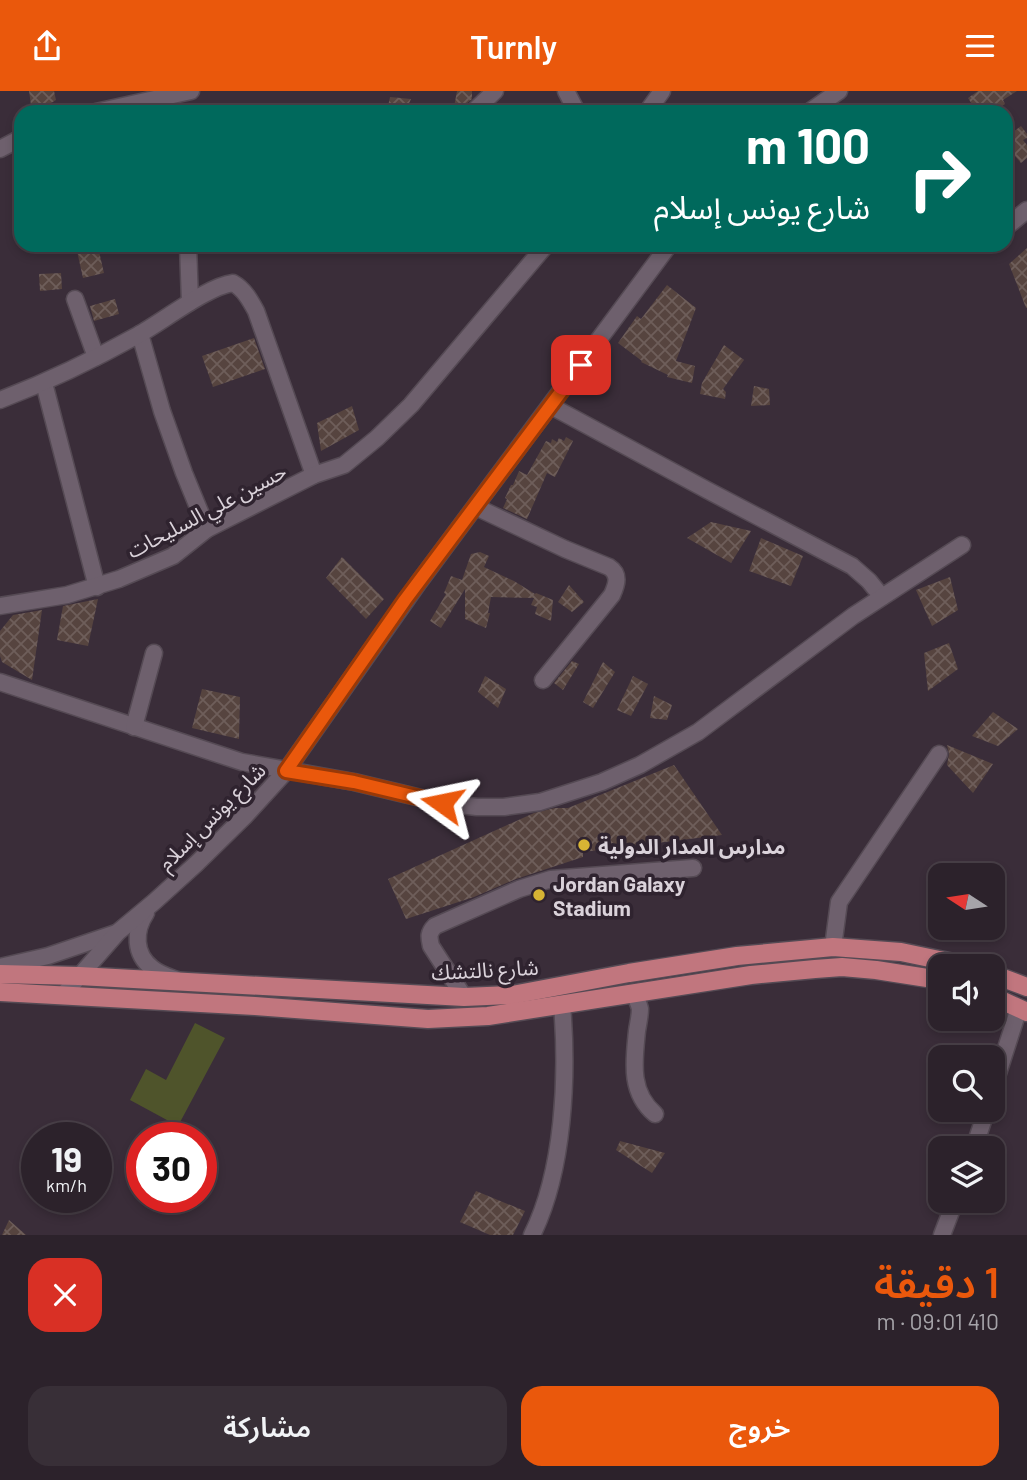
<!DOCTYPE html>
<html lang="ar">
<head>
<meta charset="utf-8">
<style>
  body { margin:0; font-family:Barlow,"Noto Sans Arabic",sans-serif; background:#382f37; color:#f1f3f6; direction:rtl; height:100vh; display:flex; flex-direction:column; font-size:26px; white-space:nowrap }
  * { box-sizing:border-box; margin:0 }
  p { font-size:23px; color:#a6a4a9 }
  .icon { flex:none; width:38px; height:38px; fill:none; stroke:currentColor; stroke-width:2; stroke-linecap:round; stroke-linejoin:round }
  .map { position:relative; height:1144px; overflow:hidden; direction:ltr }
  .panel { display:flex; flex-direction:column; background:#2c222b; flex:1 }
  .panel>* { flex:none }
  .top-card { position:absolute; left:14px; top:14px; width:999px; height:147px; border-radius:21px; box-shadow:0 4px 10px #0003,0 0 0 2px #483f47; direction:rtl; background:#00695c; color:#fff; overflow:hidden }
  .needle { width:46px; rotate:282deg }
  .fabs { position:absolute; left:928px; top:772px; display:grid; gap:14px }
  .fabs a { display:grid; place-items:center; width:77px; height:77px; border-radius:14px; background:#2c222b; box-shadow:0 4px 10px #0003,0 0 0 2px #483f47; font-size:35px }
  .speed { position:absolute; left:21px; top:1031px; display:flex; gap:14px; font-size:35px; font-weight:700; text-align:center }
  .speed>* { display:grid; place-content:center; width:91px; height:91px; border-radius:50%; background:#2c222b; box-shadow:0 4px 10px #0003,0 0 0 2px #483f47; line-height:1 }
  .speed small { font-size:18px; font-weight:400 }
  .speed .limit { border:10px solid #d22; background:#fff; color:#111 }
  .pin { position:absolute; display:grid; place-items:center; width:60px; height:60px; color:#fff; margin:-30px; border-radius:14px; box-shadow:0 4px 10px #0006 }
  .me { position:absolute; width:77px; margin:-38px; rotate:282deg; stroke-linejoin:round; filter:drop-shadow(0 0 5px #0008) }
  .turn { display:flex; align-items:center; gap:24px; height:147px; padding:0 28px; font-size:32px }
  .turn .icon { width:91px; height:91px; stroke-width:2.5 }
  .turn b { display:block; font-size:49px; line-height:60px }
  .round { display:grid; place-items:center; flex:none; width:74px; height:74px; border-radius:21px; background:#382f37 }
  .summary { display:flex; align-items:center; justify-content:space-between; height:119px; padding:0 28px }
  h1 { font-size:42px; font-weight:600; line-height:52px; color:#ea580c }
  .primary-button { display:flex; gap:14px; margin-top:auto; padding:14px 28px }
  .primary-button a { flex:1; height:80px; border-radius:21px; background:#ea580c; color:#fff; font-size:28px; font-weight:600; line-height:80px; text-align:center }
  .primary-button a+a { background:#382f37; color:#f1f3f6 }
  header { display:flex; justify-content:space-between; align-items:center; height:91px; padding:0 28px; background:#ea580c; color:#fff; font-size:32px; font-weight:600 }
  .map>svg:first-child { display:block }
</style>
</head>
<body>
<header><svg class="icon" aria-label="menu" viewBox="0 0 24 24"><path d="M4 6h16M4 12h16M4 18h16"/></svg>Turnly<svg class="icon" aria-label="share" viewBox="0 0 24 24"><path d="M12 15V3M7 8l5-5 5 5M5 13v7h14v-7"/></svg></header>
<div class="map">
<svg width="1027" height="1144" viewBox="0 0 1027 1144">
  <defs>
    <pattern id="building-cross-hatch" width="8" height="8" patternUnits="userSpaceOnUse" patternTransform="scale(1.75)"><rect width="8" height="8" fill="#56443f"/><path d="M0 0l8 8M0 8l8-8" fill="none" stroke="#6e5e5a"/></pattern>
  </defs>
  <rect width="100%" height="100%" fill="#3a2d39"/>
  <polygon fill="#4f542b" points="195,932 225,947 178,1035 130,1009 146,978 166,989"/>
  <g fill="url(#building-cross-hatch)">
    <polygon points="29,0 54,0 56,9 36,21 32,21"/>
    <polygon points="457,0 472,0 472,8 466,13 454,16"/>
    <polygon points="978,0 1017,0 1003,9 1005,13 994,21 977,21 968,7"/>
    <polygon points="390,6 411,8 405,21 392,21 387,20"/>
    <polygon points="1021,35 1027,43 1027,47 1023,49 1027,54 1027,67 1021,72 1006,55 1006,46"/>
    <polygon points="98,156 104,182 83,187 77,160"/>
    <polygon points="1027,157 1027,217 1026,217 1009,173"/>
    <polygon points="61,182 62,198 40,200 39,183"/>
    <polygon points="667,194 696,217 676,270 695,275 692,292 667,286 668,284 641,271 642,270 618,252 637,225 641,228"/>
    <polygon points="115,208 119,223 94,230 90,215"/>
    <polygon points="254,247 265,278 213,296 202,265"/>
    <polygon points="724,254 744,269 723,298 726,301 725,308 700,303 702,292"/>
    <polygon points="754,295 769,298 770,314 751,315"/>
    <polygon points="352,315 359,339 321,360 317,332"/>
    <polygon points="566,346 573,350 555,386 547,382 527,428 503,417 507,408 505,407 511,394 513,394 519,380 527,384 546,350 551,352 552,348 557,351 559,347 564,350"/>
    <polygon points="711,431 751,440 731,472 687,447"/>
    <polygon points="761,447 803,465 791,495 749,480"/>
    <polygon points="480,461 489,465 484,476 514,490 535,503 536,502 553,509 551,530 535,523 537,516 531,514 534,507 491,506 488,522 490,522 486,537 465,528 465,498 441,537 430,530 446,503 444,502 451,485 462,489 471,463"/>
    <polygon points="342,466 384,508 366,528 326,487"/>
    <polygon points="950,486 958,519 932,535 916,499"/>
    <polygon points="569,494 584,511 572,521 558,511"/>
    <polygon points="98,508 88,555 57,549 63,515"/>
    <polygon points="42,519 32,589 2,571 0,565 0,540 13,524"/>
    <polygon points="949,552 958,578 928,600 924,562"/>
    <polygon points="572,570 579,573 563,599 554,592"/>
    <polygon points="603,571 615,581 593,617 583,611"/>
    <polygon points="485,585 506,598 498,617 478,601"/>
    <polygon points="633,585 648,593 631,625 617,619"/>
    <polygon points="202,598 240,606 239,648 192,637"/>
    <polygon points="654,605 672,614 667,629 650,627"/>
    <polygon points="993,621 1018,638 998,655 972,645"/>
    <polygon points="947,654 993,673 973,702 947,674 949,663"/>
    <polygon points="674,674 722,744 583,761 583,766 516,788 474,806 406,828 388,788 534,722 555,717 568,717"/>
    <polygon points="620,1050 665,1062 652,1082 616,1059"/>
    <polygon points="476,1100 525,1120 513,1144 490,1144 460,1131"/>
    <polygon points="9,1129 26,1144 2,1144"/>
  </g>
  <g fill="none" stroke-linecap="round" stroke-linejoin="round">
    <g stroke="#554a54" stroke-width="19">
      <g id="minor">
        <polyline points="566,0 577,21"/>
        <polyline points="96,21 191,0"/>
        <polyline points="473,21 495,0"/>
        <polyline points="647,21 662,0"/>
        <polyline points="809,21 839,0"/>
        <polyline points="0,58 21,47"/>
        <polyline points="1006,136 1027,119"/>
        <polyline points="188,154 190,211"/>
        <polyline points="75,208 96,266"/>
        <polyline points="140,243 162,320 184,382 207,438"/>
        <polyline points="44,292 97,496"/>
        <path d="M0,309C47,291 93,269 138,244C162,231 208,195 233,192C244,198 250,209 256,220L314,384"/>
        <polyline points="551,315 707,399 852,475 869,490 882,506"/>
        <path d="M476,416L565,458L609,476C620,483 617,493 612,504L543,589"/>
        <polyline points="0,515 67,504 119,488 173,465 207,438 314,384 344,374 377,347 411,314 546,154"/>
        <polyline points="0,591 242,671 354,691 442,712 477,716 504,716 540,711 602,691 640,674 698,641 853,525 962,454"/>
        <polyline points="134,636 154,562"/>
        <path d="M146,822C134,840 134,863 152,877C159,883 169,886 177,889"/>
        <polyline points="833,856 839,811 939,663"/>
        <polyline points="0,876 48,865 116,842"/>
        <path d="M634,902C636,907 639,913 640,918C640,925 638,933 637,940C634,970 629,1001 655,1023"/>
        <polyline points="63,904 118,841 154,811 196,773 244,726 286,680 419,491 669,154"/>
        <path d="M464,906L431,855C429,846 428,842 435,835L519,798L551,788L693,777"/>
        <polyline points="992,1001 1019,917"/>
        <polyline points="974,1057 987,1018"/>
        <path d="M532,1144C564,1080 568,985 562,914"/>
        <polyline points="942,1144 955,1110"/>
      </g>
    </g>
    <g stroke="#554a54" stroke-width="21">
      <g id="major">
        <polyline points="0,883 79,885 464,906 512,904 629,882 737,865 833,856 901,861 968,875"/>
        <polyline points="992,883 1027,896"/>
        <polyline points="0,901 255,915 428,928 488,925 751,884 815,878 842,876 876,879 940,889"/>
        <polyline points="992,905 1027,921"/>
      </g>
    </g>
    <use href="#minor" stroke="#6e606d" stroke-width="16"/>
    <use href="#major" stroke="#c1767e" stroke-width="18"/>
  </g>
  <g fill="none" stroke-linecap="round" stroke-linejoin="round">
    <g stroke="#983908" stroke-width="18">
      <polyline id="route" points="442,712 354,691 286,680 405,509 581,274"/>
    </g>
    <use href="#route" stroke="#ea580c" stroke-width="12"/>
  </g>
  <g fill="#d7b434" stroke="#2f232f" stroke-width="2.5">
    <circle cx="584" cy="754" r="7"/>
    <circle cx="539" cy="804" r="7"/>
  </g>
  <g text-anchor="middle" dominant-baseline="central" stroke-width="7" stroke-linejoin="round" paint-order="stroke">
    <g font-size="21" fill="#dad2da" stroke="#2f232f">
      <text transform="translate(206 419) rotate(-28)">حسين علي السليحات</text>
      <text transform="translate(211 725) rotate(-45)">شارع يونس إسلام</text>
      <text transform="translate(485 878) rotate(-3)">شارع نالتشك</text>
    </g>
    <g font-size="21" font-weight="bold" fill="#dad2da" stroke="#2f232f" text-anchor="start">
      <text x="598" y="754">مدارس المدار الدولية</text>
      <text x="553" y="792">Jordan Galaxy<tspan x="553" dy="24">Stadium</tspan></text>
    </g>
  </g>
</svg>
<div class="fabs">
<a><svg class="needle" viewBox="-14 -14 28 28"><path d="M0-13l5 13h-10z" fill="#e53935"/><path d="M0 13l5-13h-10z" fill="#a6a4a9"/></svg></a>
<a><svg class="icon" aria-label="sound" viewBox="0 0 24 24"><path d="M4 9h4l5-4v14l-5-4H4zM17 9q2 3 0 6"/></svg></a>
<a><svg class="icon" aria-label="search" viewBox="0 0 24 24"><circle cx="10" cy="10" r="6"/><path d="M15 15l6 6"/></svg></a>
<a><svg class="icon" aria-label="layers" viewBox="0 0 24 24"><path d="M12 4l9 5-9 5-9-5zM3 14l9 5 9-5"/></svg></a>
</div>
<div class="speed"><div>19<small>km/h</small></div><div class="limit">30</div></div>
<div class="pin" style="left:581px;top:274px;background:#d93025"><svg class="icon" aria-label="arrive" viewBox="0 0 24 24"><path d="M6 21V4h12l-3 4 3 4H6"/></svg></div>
<svg class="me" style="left:442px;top:712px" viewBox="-20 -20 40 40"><path d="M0-17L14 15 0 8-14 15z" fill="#ea580c" stroke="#fff" stroke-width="4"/></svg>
<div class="top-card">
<div class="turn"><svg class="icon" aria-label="right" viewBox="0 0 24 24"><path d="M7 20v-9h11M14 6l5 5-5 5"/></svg><div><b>100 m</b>شارع يونس إسلام</div></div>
</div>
</div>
<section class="panel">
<div class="summary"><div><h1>1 دقيقة</h1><p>410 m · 09:01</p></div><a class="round" style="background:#d93025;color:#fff"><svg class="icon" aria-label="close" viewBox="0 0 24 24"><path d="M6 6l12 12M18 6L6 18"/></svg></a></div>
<div class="primary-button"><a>خروج</a><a>مشاركة</a></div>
</section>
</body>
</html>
